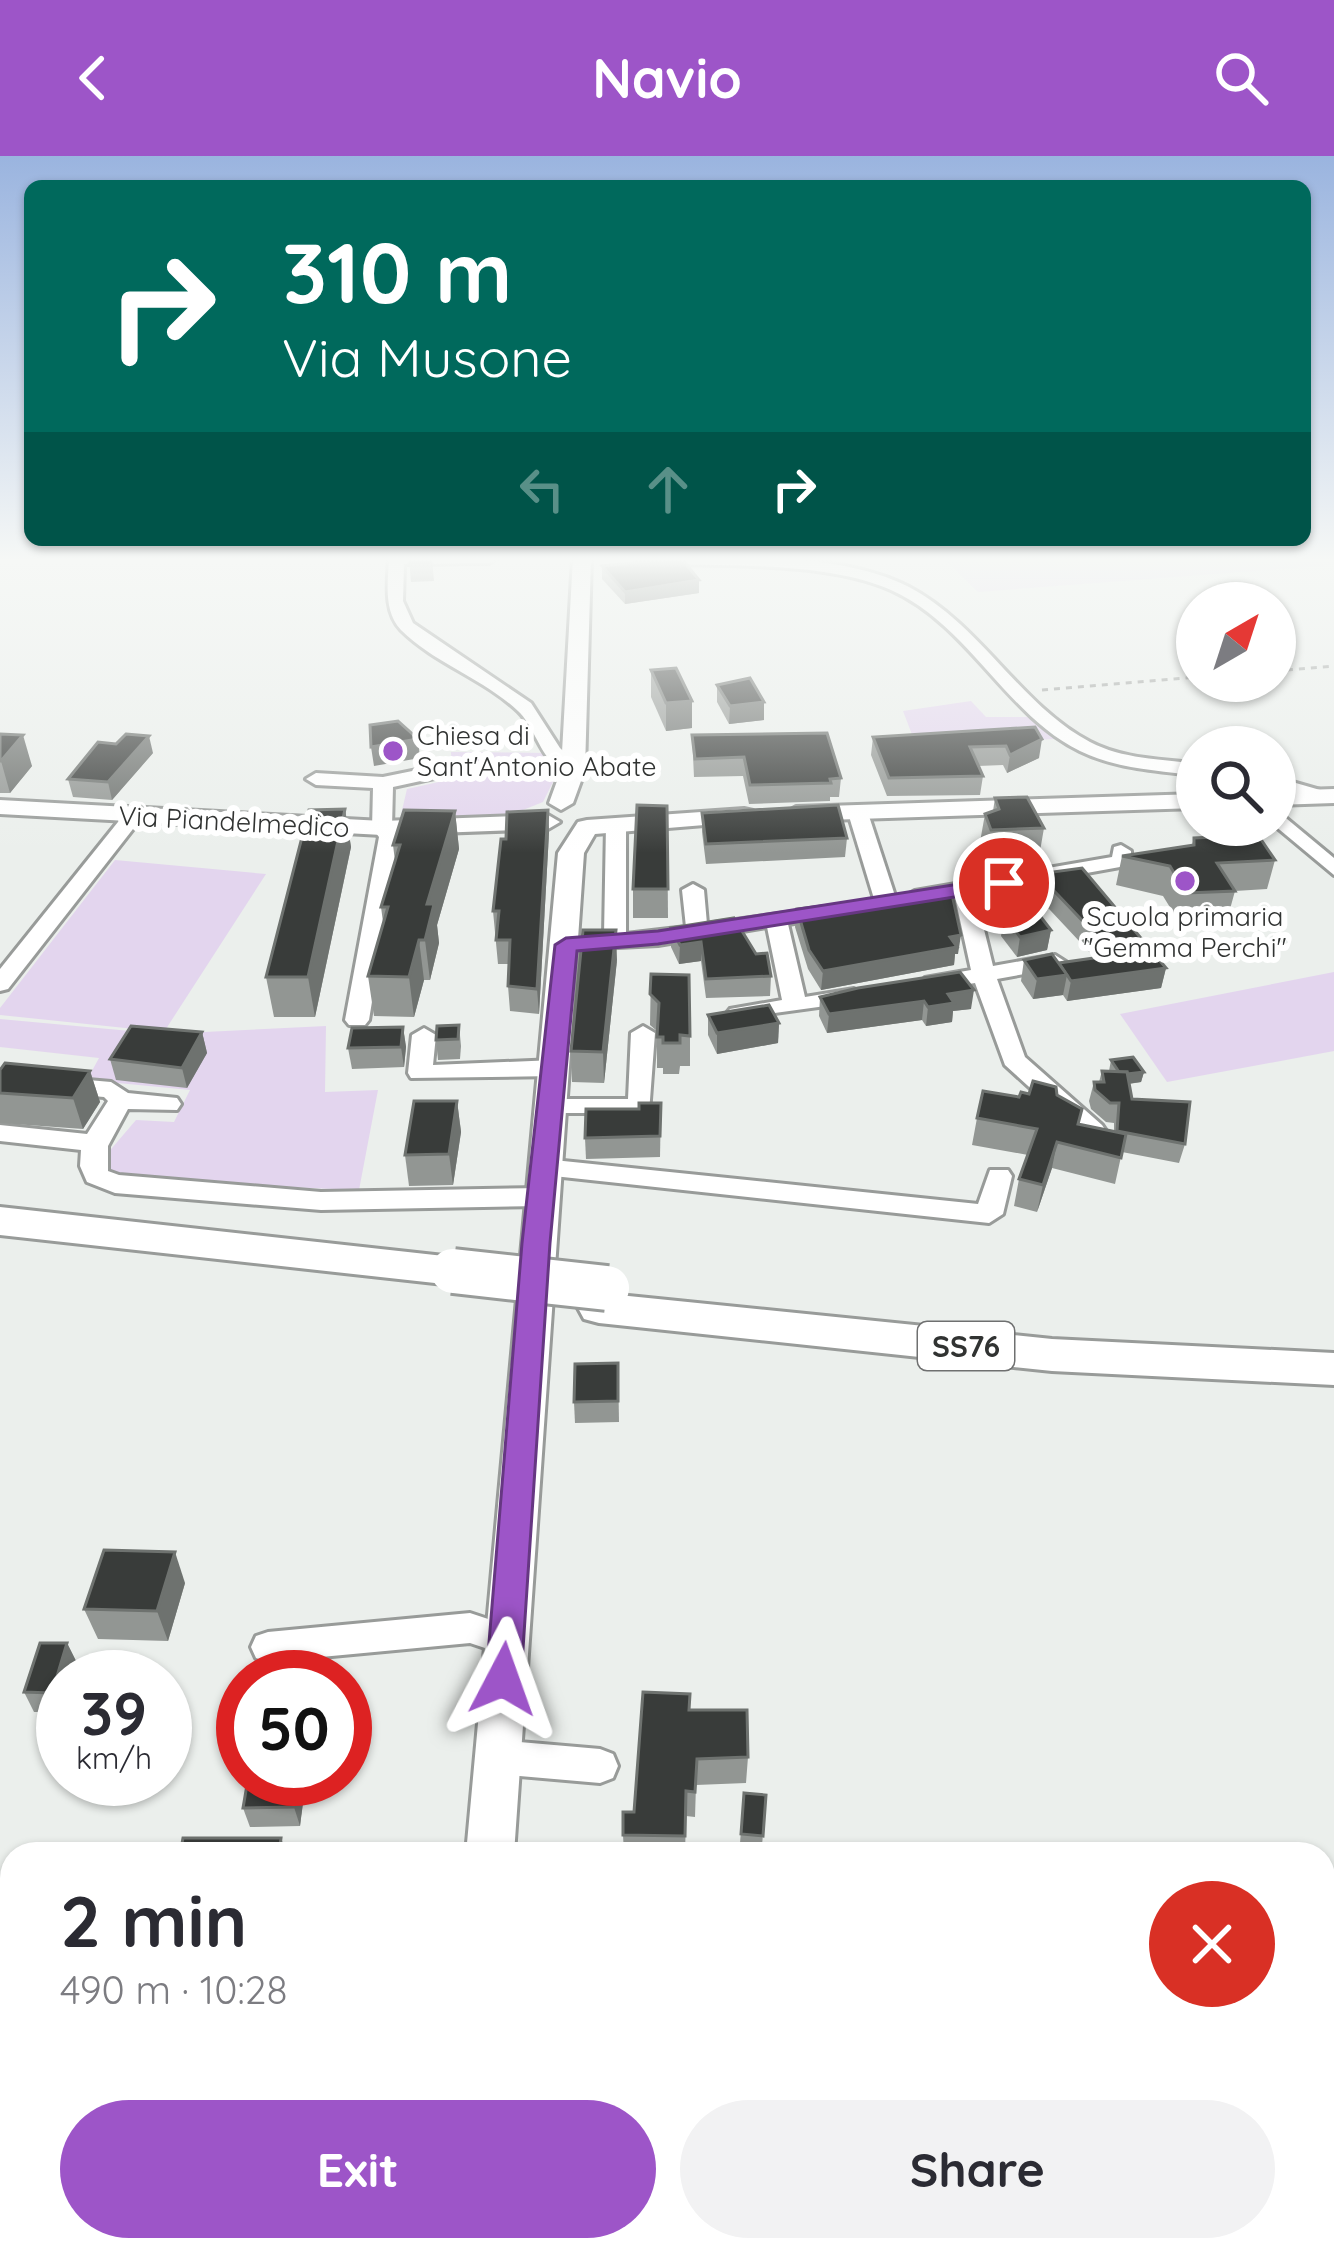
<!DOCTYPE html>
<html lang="en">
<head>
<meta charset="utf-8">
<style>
  body { margin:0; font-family:Quicksand,sans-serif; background:#f2f2f3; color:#2b2b33; height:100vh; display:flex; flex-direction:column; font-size:45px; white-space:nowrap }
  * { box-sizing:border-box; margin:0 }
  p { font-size:39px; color:#7c7c81 }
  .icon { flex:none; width:66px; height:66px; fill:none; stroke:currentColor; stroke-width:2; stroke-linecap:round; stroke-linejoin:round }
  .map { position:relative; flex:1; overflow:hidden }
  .drawer { position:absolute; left:0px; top:1686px; width:1335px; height:420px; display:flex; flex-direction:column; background:#fff; border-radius:36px 36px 0 0; box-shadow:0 3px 9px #0004 }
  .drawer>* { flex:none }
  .top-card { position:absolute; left:24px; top:24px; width:1287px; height:366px; border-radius:18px; box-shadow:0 3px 9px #0004; background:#00695c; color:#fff; overflow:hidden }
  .needle { width:78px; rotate:39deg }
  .tools { position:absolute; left:1176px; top:426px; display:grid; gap:24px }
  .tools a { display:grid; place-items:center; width:120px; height:120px; border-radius:50%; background:#fff; box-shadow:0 3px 9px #0004; font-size:60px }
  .speed { position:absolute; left:36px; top:1494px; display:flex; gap:24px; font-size:60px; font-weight:700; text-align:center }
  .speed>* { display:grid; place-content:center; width:156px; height:156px; border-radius:50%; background:#fff; box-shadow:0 3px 9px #0004; line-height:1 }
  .speed small { font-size:30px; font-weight:400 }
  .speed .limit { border:18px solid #d22; background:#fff; color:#111 }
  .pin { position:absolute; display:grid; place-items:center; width:102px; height:102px; color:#fff; margin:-51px; border:6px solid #fff; border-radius:50%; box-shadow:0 3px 12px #0007 }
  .me { position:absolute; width:132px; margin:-66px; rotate:4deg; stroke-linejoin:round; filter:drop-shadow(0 0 9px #0008) }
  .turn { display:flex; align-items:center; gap:42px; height:252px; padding:0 60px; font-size:54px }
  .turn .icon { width:156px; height:156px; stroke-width:2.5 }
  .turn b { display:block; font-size:84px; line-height:102px }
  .lanes { display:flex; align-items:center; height:114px; padding:0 60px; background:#0003; justify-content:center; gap:60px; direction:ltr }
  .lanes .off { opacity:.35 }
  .round { display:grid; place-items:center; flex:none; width:126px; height:126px; border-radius:63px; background:#f2f2f3 }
  .head { display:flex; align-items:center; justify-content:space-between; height:204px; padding:0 60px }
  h1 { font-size:72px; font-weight:700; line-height:90px }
  .cta { display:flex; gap:24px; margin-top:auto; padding:24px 60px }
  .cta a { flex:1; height:138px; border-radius:72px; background:#9d55c8; color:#fff; font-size:48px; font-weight:700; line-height:138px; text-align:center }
  .cta a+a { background:#f2f2f3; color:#2b2b33 }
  header { display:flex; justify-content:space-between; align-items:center; height:156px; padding:0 60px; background:#9d55c8; color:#fff; font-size:54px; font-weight:700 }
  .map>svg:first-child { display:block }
</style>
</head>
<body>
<header><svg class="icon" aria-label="back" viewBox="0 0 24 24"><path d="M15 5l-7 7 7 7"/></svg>Navio<svg class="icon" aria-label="search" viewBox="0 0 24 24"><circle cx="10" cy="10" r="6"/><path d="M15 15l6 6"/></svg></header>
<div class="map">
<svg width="1334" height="2106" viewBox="0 0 1334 2106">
  <rect width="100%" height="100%" fill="#ebefec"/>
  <g fill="#e3d5ee">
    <polygon points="943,402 1334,402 1334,409 978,436"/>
    <polygon points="971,545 986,561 1034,561 1055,583 916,589 903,555"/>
    <polygon points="451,596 549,597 554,624 543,646 513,658 400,663 407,633 452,623"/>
    <polygon points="115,704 266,718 164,876 0,859 0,852"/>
    <polygon points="1334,816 1334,895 1167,926 1120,858"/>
    <polygon points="0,863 163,878 326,870 325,936 378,934 359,1034 157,1026 112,1019 100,1006 136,964 174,966 190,934 87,924 99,902 0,891"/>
  </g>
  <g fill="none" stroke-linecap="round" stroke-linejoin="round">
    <g stroke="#989b99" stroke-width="6">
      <g id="minor">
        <path d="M389,402H497L489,407L404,408L403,445L413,467L531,547L560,592L583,614L580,618C544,622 539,574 518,555C484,523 434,507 401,474C383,455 388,426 389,402Z"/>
        <path d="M636,402C717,402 836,393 909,431C981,469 1021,550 1090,586C1122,603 1161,603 1197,608V620C1158,614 1116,613 1080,595C1007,560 969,469 891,434C822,404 719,411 644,407Z"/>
        <polygon points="432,611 442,617 439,621 393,631 392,671 399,681 369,864 365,869 349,869 345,864 379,681 372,672 373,632 316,629 306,623 316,617 383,621"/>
        <polygon points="1275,621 1327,636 1330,640 1320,646 1275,633"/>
        <polygon points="858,651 868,657 897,746 894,751 886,752 875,746 848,657"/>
        <polygon points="1275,653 1334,702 1334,719 1274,669"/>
        <polygon points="133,654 143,660 140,664 8,833 0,835 0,813 126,656"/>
        <polygon points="616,663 626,669 626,778 686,771 682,734 693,728 704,734 707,768 837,750 837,760 788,768 805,841 854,833 866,840 862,845 730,863 726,858 730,853 782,844 767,771 658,789 558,794 558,784 604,779 606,669"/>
        <polygon points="1121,689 1131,695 1131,709 975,737 993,810 1055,799 1066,806 1063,811 997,823 1025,901 1102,969 1106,975 1102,981 1084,981 1005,909 975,827 933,834 922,827 925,822 971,814 955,741 915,747 904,741 915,735 1112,701 1114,691"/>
        <polygon points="643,870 655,877 649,957 542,957 538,951 551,943 628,943 631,877"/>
        <polygon points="424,872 436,879 433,909 555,904 567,912 555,920 411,922 408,917 412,879"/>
        <polygon points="8,917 111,926 128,937 177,942 181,948 177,954 128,953 108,990 108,1015 119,1019 321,1036 541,1032 554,1041 541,1050 321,1054 115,1037 87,1026 80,1010 81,994 0,985 0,969 87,978 108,945 104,941 15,933 0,944 0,919"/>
        <polygon points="544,1003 978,1048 990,1014 1008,1014 1012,1020 1003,1058 989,1067 535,1018 531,1012 535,1006"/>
        <polygon points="470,1457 518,1473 523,1484 518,1495 506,1499 470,1487 268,1506 256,1502 251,1491 256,1480 268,1476"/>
        <polygon points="497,1584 600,1593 613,1598 618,1610 613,1622 600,1627 497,1618 484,1613 479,1601 484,1589"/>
      </g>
    </g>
    <g stroke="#989b99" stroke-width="6">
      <g id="major">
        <polygon points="573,402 591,402 585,614 573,647 561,654 549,647 561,614"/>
        <polygon points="1334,633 1334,647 1275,649 1275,635"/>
        <polygon points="1197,638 1197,652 796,665 784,658 796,651"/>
        <polygon points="0,644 382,665 548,659 560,666 548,673 382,679 0,658"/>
        <polygon points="744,653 753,655 753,665 595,678 584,697 514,1698 466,1698 558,697 578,666 587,664"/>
        <rect x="1323" y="1910" width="11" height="52"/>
        <polygon points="414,2094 470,2094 465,2106 409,2106"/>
        <polygon points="488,2094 550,2094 545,2106 483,2106"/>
      </g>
    </g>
    <g stroke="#989b99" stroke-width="6">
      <g id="highway">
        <polygon points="0,1051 453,1101 467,1105 473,1115 467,1125 453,1129 0,1079"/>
        <polygon points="599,1137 1052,1183 1334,1197 1334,1229 1052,1215 599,1167 584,1163 578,1152 584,1141"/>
      </g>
    </g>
    <g stroke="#9c9f9d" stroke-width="3" stroke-dasharray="6 6" stroke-linecap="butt">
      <polyline points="1275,515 1334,510"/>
      <polyline points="1042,534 1197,521"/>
    </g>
    <use href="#minor" fill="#fff" fill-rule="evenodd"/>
    <use href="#major" fill="#fff" fill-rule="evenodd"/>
    <use href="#highway" fill="#fff" fill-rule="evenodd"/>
    <g stroke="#989b99" stroke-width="50" stroke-linecap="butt">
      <polyline id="highway-bridge" points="453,1115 607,1132"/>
    </g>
    <use href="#highway-bridge" stroke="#fff" stroke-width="44"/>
  </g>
  <g fill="#929693">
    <polygon points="409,402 432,402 434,425 411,426"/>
    <polygon points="602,410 699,424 699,437 625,448 602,423"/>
    <polygon points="651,514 692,572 666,575 651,541"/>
    <polygon points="717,529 764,546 764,564 729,568 717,546"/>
    <polygon points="1035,571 1039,602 1007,617 1003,609 978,610 983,620 980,639 887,640 871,599 873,581"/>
    <polygon points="0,578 32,610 10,637 0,637"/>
    <polygon points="692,579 841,622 839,641 830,641 830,645 749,648 743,620 694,621"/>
    <polygon points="153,597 112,644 73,641 68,623"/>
    <polygon points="995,642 1044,672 1039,701 987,703 980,686 985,658 993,655"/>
    <polygon points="667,650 668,762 633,762 633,733"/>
    <polygon points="345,653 351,691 315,861 274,861 266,821"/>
    <polygon points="548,654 549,677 539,858 510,855 508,830 509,808 498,808 493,755 506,683"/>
    <polygon points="455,655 459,693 437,769 439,787 430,824 424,824 414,861 374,860 368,820 383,766 381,751 395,705 393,689"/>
    <polygon points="702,657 847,682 845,701 706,708 702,676"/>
    <polygon points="1194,682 1275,704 1267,733 1235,735 1227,764 1179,766 1163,740 1116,729 1122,700 1192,689"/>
    <polygon points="1038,718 1166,812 1161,832 1067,845 1063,839 1033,843 1021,825 1024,804 1059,807 1095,802 1035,738"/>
    <polygon points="797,753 958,798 955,798 954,809 821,834 808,813 795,771"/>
    <polygon points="1005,760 1051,774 1047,794 1017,801 1001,780"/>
    <polygon points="671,772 771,820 770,840 706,842 701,805 679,808 671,791"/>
    <polygon points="617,804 604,927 572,926 571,895"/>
    <polygon points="651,818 690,880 690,910 680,910 679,918 663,918 663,912 657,912 657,875 650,869"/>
    <polygon points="858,832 971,853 953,855 952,866 926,870 922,864 827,877 819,860 820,841"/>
    <polygon points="708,859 779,867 778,887 717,898 708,879"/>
    <polygon points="459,869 461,890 460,903 438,904 436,884"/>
    <polygon points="403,871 406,891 404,911 352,913 348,892"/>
    <polygon points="202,876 207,897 187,932 116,924 110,903"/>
    <polygon points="1111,904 1144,916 1141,926 1129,928 1132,943 1185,988 1179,1007 1122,996 1115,1028 1052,1012 1037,1056 1014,1050 1019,1023 1028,999 972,989 977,962 1029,938 1057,939 1079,968 1114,975 1114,967 1106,966 1091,953 1089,945 1094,926 1099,926 1102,915 1109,915"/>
    <polygon points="0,914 90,915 100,946 83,973 0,967"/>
    <polygon points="457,945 461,976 453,1029 409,1030 405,999"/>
    <polygon points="661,947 660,1001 586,1003 585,982 639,953"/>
    <polygon points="618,1207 619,1266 575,1267 574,1246"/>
    <polygon points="185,1427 168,1485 98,1483 84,1453"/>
    <polygon points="67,1487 77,1507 73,1521 63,1521 62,1556 34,1556 24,1536"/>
    <polygon points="690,1554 748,1601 746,1627 696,1629 695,1661 686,1660 685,1698 624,1698 623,1679"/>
    <polygon points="306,1623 300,1670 250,1671 243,1652"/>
    <polygon points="744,1637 766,1639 762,1690 740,1687"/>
  </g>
  <g fill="#6e726f">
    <polygon points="699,424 699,437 625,448 625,436"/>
    <polygon points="692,545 692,572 666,575 666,547"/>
    <polygon points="764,546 764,564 729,568 730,550"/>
    <polygon points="23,579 32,610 10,637 1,605"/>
    <polygon points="149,580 153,597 112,644 108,626"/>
    <polygon points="418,583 420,602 374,610 371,591"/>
    <polygon points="1042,583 1039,602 1007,617 1010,599"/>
    <polygon points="345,653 351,691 315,861 308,821"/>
    <polygon points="548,654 549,677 539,858 537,833"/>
    <polygon points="455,655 459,693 437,769 439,787 430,824 425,784 427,748"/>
    <polygon points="616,774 617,804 604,927 603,896"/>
    <polygon points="1051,774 1047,794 1017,801 1020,781"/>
    <polygon points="961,779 958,798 955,798 954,809 821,834 823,815"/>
    <polygon points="419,784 424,824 414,861 409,821"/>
    <polygon points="701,786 701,805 679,808 680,789"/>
    <polygon points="1166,812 1161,832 1067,845 1071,825"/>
    <polygon points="1067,819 1063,839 1033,843 1037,823"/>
    <polygon points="974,834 971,853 953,855 952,866 926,870 928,851 948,838"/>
    <polygon points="924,845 922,864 827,877 829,858"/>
    <polygon points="779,867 778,887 717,898 717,877"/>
    <polygon points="403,871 406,891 404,911 401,891"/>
    <polygon points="202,876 207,897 187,932 182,912"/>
    <polygon points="90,915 100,946 83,973 73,942"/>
    <polygon points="1144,916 1141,926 1119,929 1122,919"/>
    <polygon points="457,945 461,976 453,1029 449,998"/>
    <polygon points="1057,986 1052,1012 1037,1056 1043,1029"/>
    <polygon points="175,1396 185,1427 168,1485 157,1455"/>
    <polygon points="67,1487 77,1507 73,1521 63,1521 62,1556 52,1537"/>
    <polygon points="298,1623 306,1623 300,1670 294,1651"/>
    <polygon points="281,1682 287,1698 279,1698"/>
  </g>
  <g fill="#393c3a" stroke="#6e726f" stroke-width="3">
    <rect x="409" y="402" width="23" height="7"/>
    <polygon points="681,402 699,424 625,436 602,410"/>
    <polygon points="676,512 692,545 666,547 651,514"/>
    <polygon points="750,522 764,546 730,550 717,529"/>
    <polygon points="398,565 418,583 371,591 370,569"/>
    <polygon points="1035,571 1042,583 1010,599 1006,590 970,591 983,620 889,622 873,581"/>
    <polygon points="827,577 841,622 830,623 831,627 750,629 744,601 695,603 692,579"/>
    <polygon points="0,578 23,579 1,605 0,605"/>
    <polygon points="126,578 149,580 108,626 68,623 98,586 116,588"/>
    <polygon points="1027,641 1044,672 991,674 985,658 999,653 995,642"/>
    <polygon points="637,649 667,650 668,733 633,733"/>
    <polygon points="838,649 847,682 706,688 702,657"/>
    <polygon points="345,653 308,821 266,821 309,654"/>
    <polygon points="404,654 455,655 427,748 434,748 425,784 419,784 409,821 368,820 388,751 381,751 400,689 393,689"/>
    <polygon points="548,654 537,833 508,830 510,784 496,784 499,755 493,755 501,683 506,683 507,656"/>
    <polygon points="1258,679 1275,704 1217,707 1235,735 1186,737 1170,710 1122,700 1194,689 1194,682"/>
    <polygon points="1082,712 1166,812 1071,825 1059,807 1115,799 1038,718"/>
    <polygon points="951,734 961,779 950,781 957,791 823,815 809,794 797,753"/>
    <polygon points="1037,756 1051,774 1020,781 1005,760"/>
    <polygon points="734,762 756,798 767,797 771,820 706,823 701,786 680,789 671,772"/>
    <polygon points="583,774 616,774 603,896 571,895"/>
    <polygon points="1052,798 1067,819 1037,823 1024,804"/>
    <polygon points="960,816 974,834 948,838 954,847 928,851 924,845 829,858 820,841 858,832"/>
    <polygon points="651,818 689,819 690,880 680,879 680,887 663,887 663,881 657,881 659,847 650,838"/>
    <polygon points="769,849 779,867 717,877 708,859"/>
    <polygon points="459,869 458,883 436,884 437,870"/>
    <polygon points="131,870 202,876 182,912 110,903"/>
    <polygon points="403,871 401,891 348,892 352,872"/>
    <polygon points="1133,901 1144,916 1127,918 1127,916 1119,916 1111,904"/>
    <polygon points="5,907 90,915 73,942 0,937 0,914"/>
    <polygon points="1102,915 1127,916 1132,943 1190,946 1185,988 1117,975 1119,947 1110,947 1095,934 1094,926 1104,926"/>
    <polygon points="1033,925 1056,931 1057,939 1082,953 1078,968 1126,978 1121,1002 1057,986 1043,1029 1019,1023 1037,973 977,962 983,935 1019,941 1021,936 1029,938"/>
    <polygon points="414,945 457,945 449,998 405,999"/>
    <polygon points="639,947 661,947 660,980 585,982 586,953 639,953"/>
    <polygon points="618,1207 618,1245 574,1246 575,1208"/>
    <polygon points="104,1394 175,1396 157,1455 84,1453"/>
    <polygon points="40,1487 67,1487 52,1537 24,1536"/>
    <polygon points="643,1536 690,1538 689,1554 747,1554 748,1601 697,1603 695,1636 686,1635 685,1680 623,1679 623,1656 634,1656"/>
    <polygon points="248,1623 298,1623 294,1651 243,1652"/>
    <polygon points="744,1637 766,1639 763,1680 741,1678"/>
    <polygon points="183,1682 281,1682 279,1698 180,1698"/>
    <polygon points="742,1691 742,1698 703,1698 703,1692"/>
  </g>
  <linearGradient id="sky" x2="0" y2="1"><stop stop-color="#9ab4df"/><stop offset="0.58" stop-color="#f6f8f6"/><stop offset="1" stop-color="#f6f8f6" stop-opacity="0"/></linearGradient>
  <rect width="1334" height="697" fill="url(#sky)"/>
  <polygon fill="#9d55c8" stroke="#663782" stroke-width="3" points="1004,721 1011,723 1011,732 658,788 577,795 550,1087 521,1523 516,1534 503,1539 491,1534 486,1523 522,1087 555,789 566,782 658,775"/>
  <g fill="#9d55c8" stroke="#fff" stroke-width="4.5">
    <circle cx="393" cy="595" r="12"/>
    <circle cx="1185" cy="725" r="12"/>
  </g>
  <g text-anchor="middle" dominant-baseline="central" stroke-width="12" stroke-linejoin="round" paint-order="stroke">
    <g font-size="27" fill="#313332" stroke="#fff" text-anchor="start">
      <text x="417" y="579">Chiesa di<tspan x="417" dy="31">Sant'Antonio Abate</tspan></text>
      <text x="1185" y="760" text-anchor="middle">Scuola primaria<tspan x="1185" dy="31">"Gemma Perchi"</tspan></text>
    </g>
    <g font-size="27" fill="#313332" stroke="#fff">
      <text transform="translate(234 665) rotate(3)">Via Piandelmedico</text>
    </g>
    <rect fill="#fff" stroke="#6f7070" stroke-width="3" x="918" y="1166" width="96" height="48" rx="9"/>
    <g font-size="30" font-weight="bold" fill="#313332">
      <text x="966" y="1190">SS76</text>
    </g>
  </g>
</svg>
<div class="tools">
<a><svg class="needle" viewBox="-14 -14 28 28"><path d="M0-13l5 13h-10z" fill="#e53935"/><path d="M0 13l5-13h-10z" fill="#7c7c81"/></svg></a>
<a><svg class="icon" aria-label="search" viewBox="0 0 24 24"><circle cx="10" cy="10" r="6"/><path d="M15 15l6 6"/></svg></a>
</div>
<div class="speed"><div>39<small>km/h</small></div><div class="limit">50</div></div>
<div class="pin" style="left:1004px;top:727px;background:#d93025"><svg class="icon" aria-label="arrive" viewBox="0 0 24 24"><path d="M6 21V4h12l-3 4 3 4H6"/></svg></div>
<svg class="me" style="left:503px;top:1523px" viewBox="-20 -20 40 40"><path d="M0-17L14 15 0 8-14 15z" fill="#9d55c8" stroke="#fff" stroke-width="4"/></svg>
<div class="top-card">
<div class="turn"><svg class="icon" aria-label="right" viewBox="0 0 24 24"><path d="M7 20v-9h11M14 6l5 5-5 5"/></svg><div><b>310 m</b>Via Musone</div></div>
<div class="lanes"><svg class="icon off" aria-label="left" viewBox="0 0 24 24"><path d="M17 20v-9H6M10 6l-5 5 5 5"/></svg><svg class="icon off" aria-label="ahead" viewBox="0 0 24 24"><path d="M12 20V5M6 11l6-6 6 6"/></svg><svg class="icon" aria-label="right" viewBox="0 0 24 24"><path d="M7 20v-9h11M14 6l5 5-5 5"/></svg></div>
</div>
<section class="drawer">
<div class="head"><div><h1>2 min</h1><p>490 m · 10:28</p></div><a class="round" style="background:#d93025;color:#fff"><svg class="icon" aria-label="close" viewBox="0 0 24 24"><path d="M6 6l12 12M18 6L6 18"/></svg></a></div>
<div class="cta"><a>Exit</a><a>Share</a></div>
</section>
</div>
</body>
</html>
